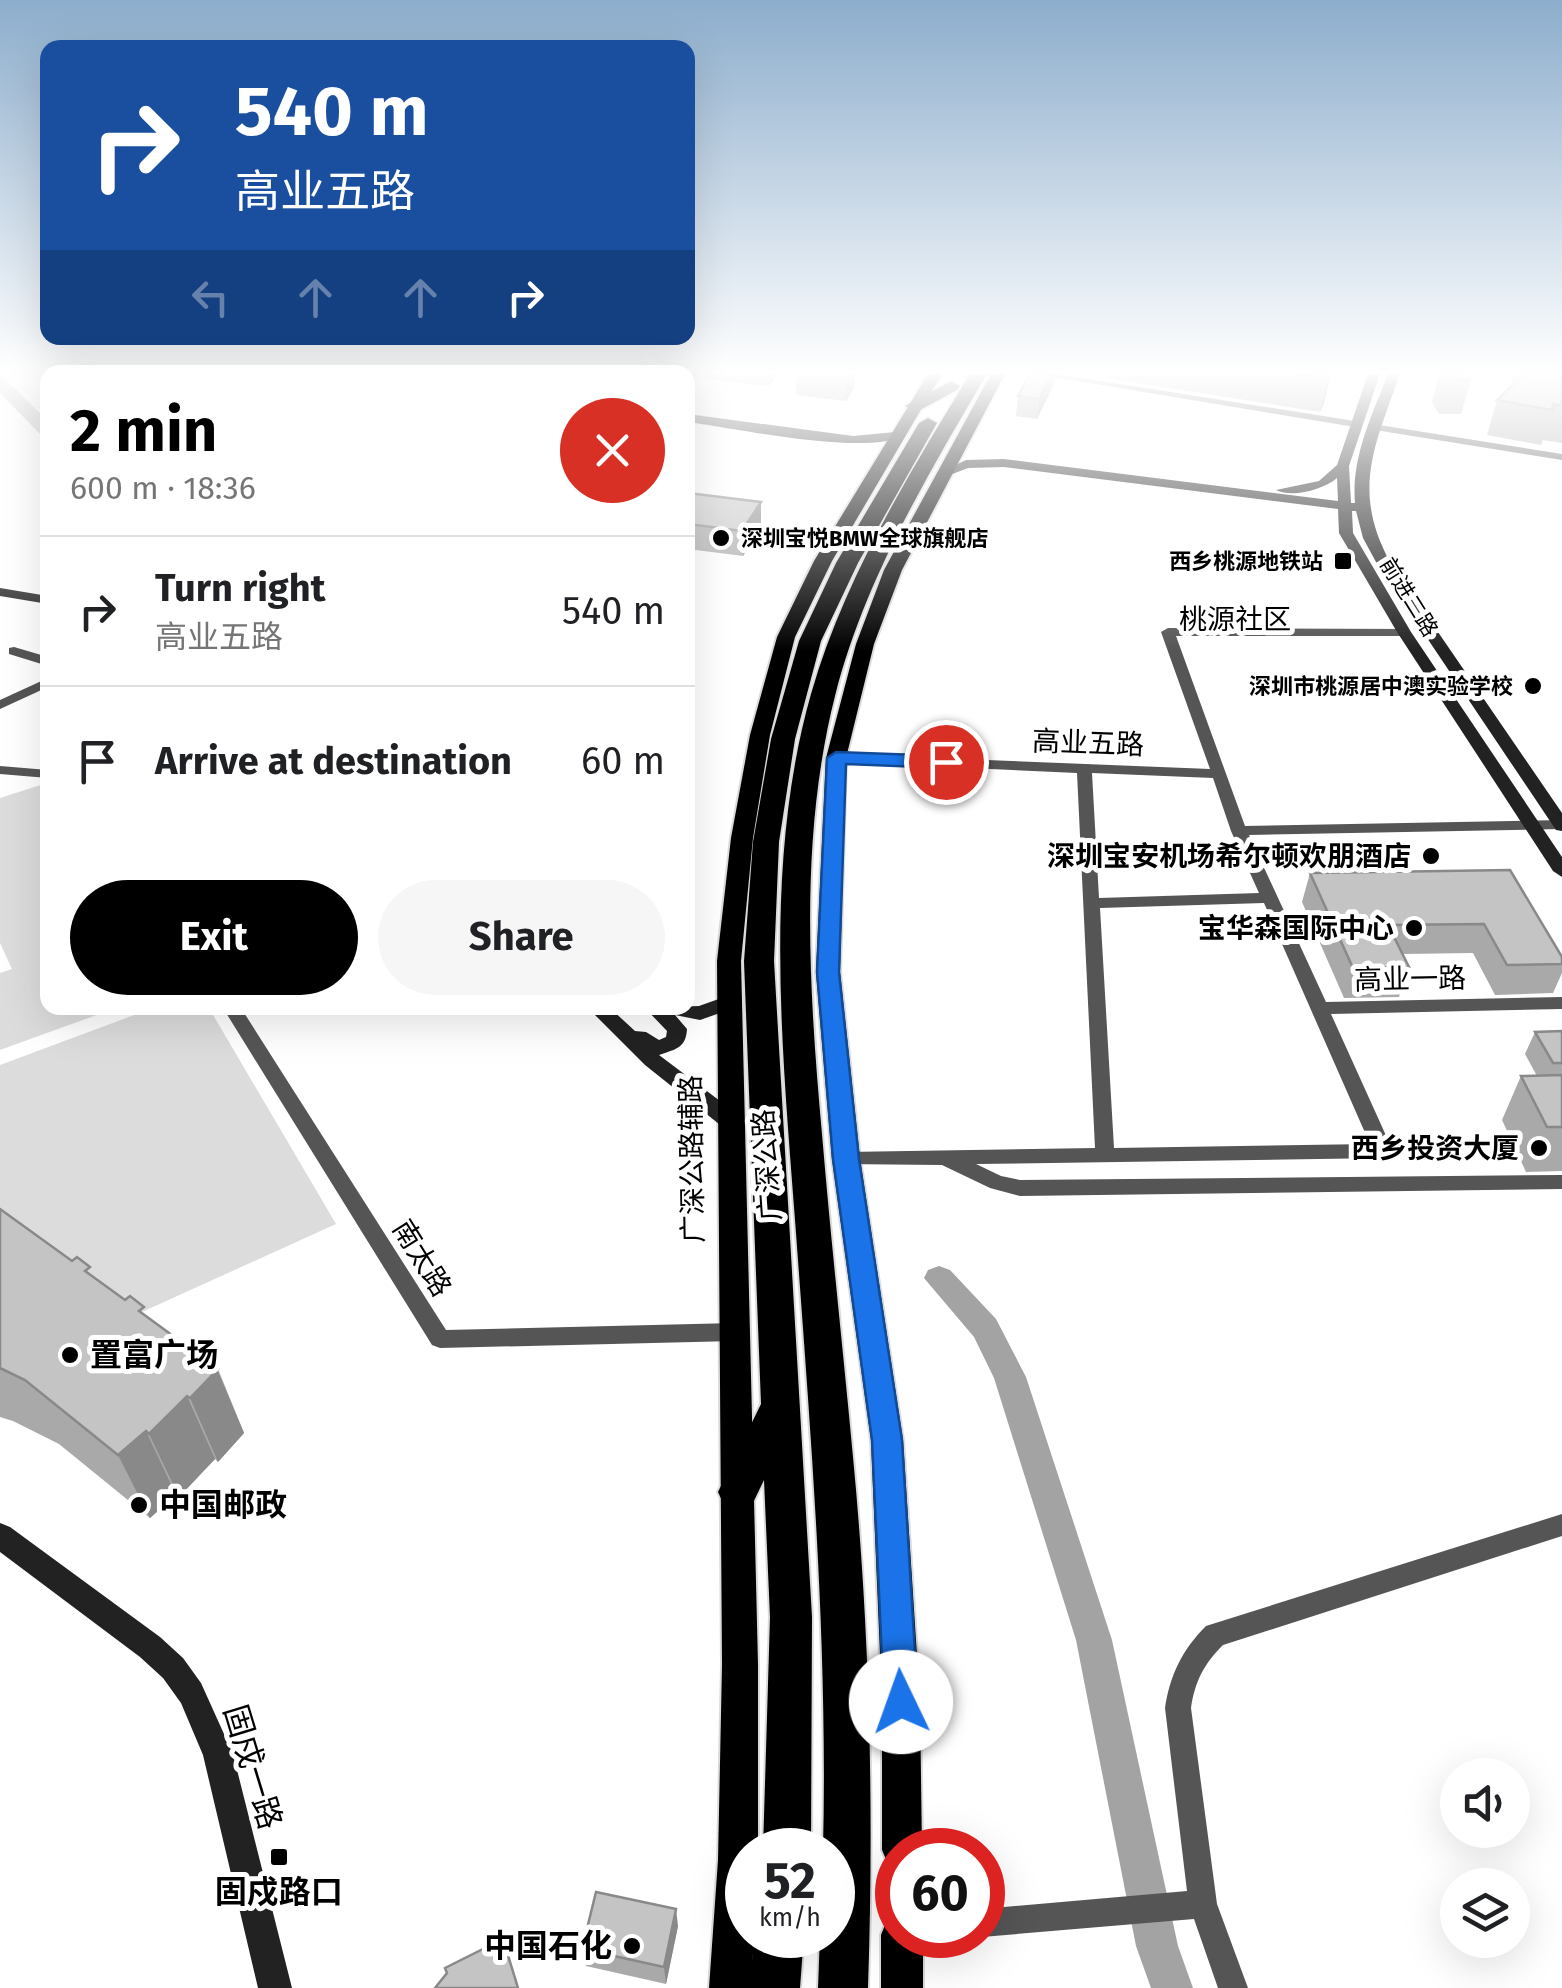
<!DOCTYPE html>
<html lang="en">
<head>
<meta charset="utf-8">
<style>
  body { margin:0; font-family:"Fira Sans","Noto Sans SC",sans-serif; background:#f6f6f6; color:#202124; height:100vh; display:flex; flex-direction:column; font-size:38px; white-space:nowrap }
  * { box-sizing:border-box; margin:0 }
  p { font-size:32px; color:#757577 }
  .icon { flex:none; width:55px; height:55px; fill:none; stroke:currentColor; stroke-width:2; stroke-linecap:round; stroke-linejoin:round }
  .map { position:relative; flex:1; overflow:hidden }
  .sheet { position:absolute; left:40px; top:365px; width:655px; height:650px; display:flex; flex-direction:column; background:#fff; border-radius:20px; box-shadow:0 10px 40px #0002 }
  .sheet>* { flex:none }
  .top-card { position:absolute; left:40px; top:40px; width:655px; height:305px; border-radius:20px; box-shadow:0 10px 40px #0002; background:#1a4fa0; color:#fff; overflow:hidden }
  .fabs { position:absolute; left:1440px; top:1758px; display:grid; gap:20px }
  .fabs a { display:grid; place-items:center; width:90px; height:90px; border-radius:50%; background:#fff; box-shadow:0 10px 40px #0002; font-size:50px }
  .speed { position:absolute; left:725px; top:1828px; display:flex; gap:20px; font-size:50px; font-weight:700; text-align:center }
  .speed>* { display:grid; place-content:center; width:130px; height:130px; border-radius:50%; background:#fff; box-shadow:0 10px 40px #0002; line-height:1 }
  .speed small { font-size:25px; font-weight:400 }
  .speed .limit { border:15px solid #d22; background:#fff; color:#111 }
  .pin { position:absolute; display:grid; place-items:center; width:85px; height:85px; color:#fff; margin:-42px; border:5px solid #fff; border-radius:50%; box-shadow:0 2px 10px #0007 }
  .me { position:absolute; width:110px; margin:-55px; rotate:357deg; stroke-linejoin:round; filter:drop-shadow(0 0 8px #0008) }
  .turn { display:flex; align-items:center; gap:35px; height:210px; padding:0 30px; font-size:45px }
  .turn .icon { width:130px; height:130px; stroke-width:2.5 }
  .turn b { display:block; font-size:70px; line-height:85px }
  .lanes { display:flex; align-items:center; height:95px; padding:0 30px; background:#0003; justify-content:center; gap:50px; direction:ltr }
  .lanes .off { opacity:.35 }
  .round { display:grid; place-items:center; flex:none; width:105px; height:105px; border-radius:52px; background:#f6f6f6 }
  .headline { display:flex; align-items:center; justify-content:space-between; height:170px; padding:0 30px }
  h1 { font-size:60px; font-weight:700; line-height:75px; color:#000 }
  .action { display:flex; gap:20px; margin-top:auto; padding:20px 30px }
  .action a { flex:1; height:115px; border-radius:60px; background:#000; color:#fff; font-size:40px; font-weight:700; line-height:115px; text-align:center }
  .action a+a { background:#f6f6f6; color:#202124 }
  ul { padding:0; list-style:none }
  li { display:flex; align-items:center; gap:30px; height:150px; padding:0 30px; border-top:2px solid #e0e0e0 }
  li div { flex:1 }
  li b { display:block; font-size:38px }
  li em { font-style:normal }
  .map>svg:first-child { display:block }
</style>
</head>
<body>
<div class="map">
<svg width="1562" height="1988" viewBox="0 0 1562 1988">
  <rect width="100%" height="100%" fill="#fff"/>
  <g fill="#dcdcdc">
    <polygon points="47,783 48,1008 116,1008 0,1050 0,973 12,969 0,943 0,798"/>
    <polygon points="153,1008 209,1008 336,1224 142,1312 0,1209 0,1065"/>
  </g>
  <polygon fill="#a3a3a3" points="0,374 47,420 47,441 0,393"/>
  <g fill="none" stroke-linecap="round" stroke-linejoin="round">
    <polygon fill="#a3a3a3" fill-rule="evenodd" points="939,1266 950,1270 996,1319 1026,1377 1112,1640 1178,1946 1193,1988 1151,1988 1136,1946 1076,1640 994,1378 974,1337 924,1278 928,1270"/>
    <g stroke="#dbdbdb" stroke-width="4">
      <g id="primary">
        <polygon points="928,374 942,374 832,561 795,637 770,735 753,838 741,961 758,1665 758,1850 748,1850 748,1935 754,1935 751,1988 709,1988 718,1860 722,1665 717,961 731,838 750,735 777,637 814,561"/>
        <polygon points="991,374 1005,374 902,570 874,644 846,758 840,972 860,1159 903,1440 920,1702 922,1850 898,1850 898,1868 888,1864 882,1850 882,1702 871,1440 832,1159 816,972 826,758 856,644 884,570"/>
        <polygon points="898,1916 898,1935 923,1935 923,1988 881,1988 881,1935 887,1920"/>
      </g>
    </g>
    <g stroke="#dbdbdb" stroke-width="4">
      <g id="highway">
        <path d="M970,374H987C927,476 864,581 835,696C799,838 809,990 822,1134C831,1242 843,1349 853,1457C870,1633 874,1811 868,1988H818L820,1935H832V1850H823C828,1643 811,1439 796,1233C783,1057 762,867 811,694C844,579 908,475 970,374Z"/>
        <polygon points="951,381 960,386 957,390 920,410 914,411 905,406"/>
        <polygon points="928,418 937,423 858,563 821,641 795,739 779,842 774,961 812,1617 811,1850 763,1850 770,1617 764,1480 752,1505 738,1510 724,1505 718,1492 761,1404 744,961 753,842 771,739 799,641 836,563 919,423"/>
        <polygon points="754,1935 804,1935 800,1988 750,1988"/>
      </g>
    </g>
    <g fill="#555" fill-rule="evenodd">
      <polygon points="689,374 699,374 688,384 688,375"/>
      <polygon points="1035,374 1057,374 1355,421 1360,424 1355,427"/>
      <polygon points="1373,424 1562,454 1562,460 1369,429 1368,427"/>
      <path d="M1168,628L1409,629V635L1404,636H1176L1245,826L1562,820L1561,829L1249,835L1326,1002L1562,997V1009L1331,1014L1393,1151L1390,1156L1383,1158L976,1164L1001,1176L1020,1180L1562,1175V1189L1020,1196L990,1188L942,1165L839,1164L836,1159L839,1154L846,1152L1095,1148L1077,773L836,762L829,758L836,754L1210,769L1161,632ZM1092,773L1213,778L1231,831L1259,893L1099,898ZM1264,903L1370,1144L1114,1148L1100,908Z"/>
      <polygon points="14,647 48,657 48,666 9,654 9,648"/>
      <polygon points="48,678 48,687 0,709 0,700"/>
      <polygon points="0,766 48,770 48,778 0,774"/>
      <polygon points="223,1008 241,1008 446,1330 735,1323 743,1326 746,1332 743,1338 735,1341 440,1348 432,1345"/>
      <path d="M1562,1514V1536L1223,1645C1204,1664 1195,1681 1191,1708L1217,1904L1248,1988H1218L1194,1919L982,1937L976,1935H982V1909L1187,1891L1165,1708C1170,1675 1182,1650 1206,1626Z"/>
    </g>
    <g fill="#222" fill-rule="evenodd">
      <path d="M1368,374H1380L1349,466L1351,503H1355C1351,458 1372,415 1388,374H1400C1375,445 1351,490 1390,562L1562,813V831L1556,830L1376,562L1363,538L1356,511H1352L1353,533L1411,632L1562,857V877L1553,871L1397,632L1339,533L1338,509L1004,467L968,468L947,476L941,472L966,460L1004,459L1338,501L1337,478C1323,490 1292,498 1276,490L1319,481L1337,465Z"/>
      <path d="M688,414L853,436L895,432L901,436C867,456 733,428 688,422Z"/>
      <polygon points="0,588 48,596 48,604 0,596"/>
      <path d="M730,995L737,997L740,1002L737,1007L700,1020L675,1015L687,1029C686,1048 676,1049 659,1055L740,1116L743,1122L740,1128H724L645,1065L588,1008H610L635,1031L646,1032L659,1040L666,1037L667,1031L645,1008L699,1006Z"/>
      <polygon points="0,1523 10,1527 160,1637 183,1658 201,1683 233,1754 292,1988 258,1988 203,1755 181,1703 163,1678 140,1657 0,1552"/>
    </g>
    <use href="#primary" fill="#000" fill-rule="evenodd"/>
    <use href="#highway" fill="#000" fill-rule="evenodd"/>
  </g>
  <g fill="#a9a9a9">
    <polygon points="706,374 778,374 769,386 706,379"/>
    <polygon points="796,374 855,374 854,388 846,401 796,395"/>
    <polygon points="1030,374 1055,374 1055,382 1037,419 1016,416 1018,396"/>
    <polygon points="1107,374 1331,374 1324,403 1320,412 1106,378"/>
    <polygon points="1439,374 1471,374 1469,375 1471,380 1461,414 1439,414 1432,402"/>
    <polygon points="1509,374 1562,374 1562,443 1543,440 1541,445 1487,435 1497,400 1513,384"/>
    <polygon points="688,493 761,502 761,527 743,556 688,549"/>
    <polygon points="1510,870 1562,957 1562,973 1553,993 1495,995 1473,953 1402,954 1409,967 1399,997 1344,998 1302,902 1310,873"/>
    <polygon points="1562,1031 1562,1171 1526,1172 1502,1120 1521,1076 1537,1076 1525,1054 1535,1032"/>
    <polygon points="0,1209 191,1349 211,1355 218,1369 244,1433 218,1462 215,1459 179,1497 176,1495 150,1518 59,1444 13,1421 0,1417"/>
    <polygon points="678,1926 666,1984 586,1966 582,1949"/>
  </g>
  <g fill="#898989">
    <polygon points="769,374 778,374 769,386"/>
    <polygon points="847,374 855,374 854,388 846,401"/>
    <polygon points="1051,374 1055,374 1055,382 1037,419 1039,399"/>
    <polygon points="1298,374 1331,374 1324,403 1320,412 1327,379"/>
    <polygon points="761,502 761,527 743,556 742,531"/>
    <polygon points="211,1355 244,1433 218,1462 190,1398 206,1360"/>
    <polygon points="187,1396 215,1459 179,1497 149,1434"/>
    <polygon points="146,1431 176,1495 150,1518 118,1455"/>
    <polygon points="676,1909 678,1926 666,1984 664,1967"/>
  </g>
  <g fill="#c4c4c4" stroke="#898989" stroke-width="2.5">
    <polygon points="1030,374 1051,374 1039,399 1018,396"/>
    <polygon points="1294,374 1330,374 1327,379"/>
    <polygon points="1445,374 1467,374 1471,380 1449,379"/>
    <polygon points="1524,374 1562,374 1562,406 1553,404 1552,410 1497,400"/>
    <polygon points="688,493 761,502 742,531 688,524"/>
    <polygon points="1510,870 1562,957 1562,964 1507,965 1484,924 1388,925 1409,967 1353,968 1310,873"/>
    <polygon points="1562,1031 1562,1063 1553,1063 1535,1032"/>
    <polygon points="1562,1075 1562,1127 1547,1127 1521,1076"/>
    <polygon points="0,1209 72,1261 77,1257 90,1267 85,1271 125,1300 130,1296 144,1307 139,1311 191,1349 196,1344 211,1355 206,1360 218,1369 190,1398 187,1396 149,1434 146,1431 118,1455 25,1380 0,1368"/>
    <polygon points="596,1892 676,1909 664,1967 582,1949"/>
    <polygon points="503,1939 518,1988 435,1988 447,1973 445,1968"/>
  </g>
  <linearGradient id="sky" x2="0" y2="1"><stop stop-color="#8cadcc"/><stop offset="0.57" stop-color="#fff"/><stop offset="1" stop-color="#fff" stop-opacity="0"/></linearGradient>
  <rect width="1562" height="652" fill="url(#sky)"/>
  <polygon fill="#1a73e8" stroke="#114b97" stroke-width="2.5" points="836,752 946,756 955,762 946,768 846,764 839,972 859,1159 902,1440 918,1702 913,1714 901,1719 889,1714 884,1702 872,1440 833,1159 817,972 827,758"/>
  <g fill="#000" stroke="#fff" stroke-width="4">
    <circle cx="721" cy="538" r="10"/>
    <rect x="1333" y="551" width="20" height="20" rx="5"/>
    <circle cx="1533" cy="686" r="10"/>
    <circle cx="1431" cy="856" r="10"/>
    <circle cx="1414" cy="928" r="10"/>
    <circle cx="1539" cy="1148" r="10"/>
    <circle cx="70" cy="1355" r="10"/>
    <circle cx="139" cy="1505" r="10"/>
    <rect x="269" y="1847" width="20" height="20" rx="5"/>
    <circle cx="632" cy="1946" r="10"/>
  </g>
  <g text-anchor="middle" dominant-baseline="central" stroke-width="10" stroke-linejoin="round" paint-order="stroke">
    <g font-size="22" font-weight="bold" fill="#000" stroke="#fff" text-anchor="end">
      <text x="741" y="538" text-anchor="start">深圳宝悦BMW全球旗舰店</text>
      <text x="1323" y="561">西乡桃源地铁站</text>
      <text x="1513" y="686">深圳市桃源居中澳实验学校</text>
    </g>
    <g font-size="22" fill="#000" stroke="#fff">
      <text transform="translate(1409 597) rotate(58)">前进二路</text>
    </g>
    <g font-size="28" fill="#000" stroke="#fff">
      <text x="1235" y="619">桃源社区</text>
    </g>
    <g font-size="28" fill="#000" stroke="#fff">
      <text transform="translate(1088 743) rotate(2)">高业五路</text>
      <text transform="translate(1410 979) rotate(-1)">高业一路</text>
      <text transform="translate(692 1159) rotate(-91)">广深公路辅路</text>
      <text transform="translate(767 1165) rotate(-94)">广深公路</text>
      <text transform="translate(422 1258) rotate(58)">南太路</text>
    </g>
    <g font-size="28" font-weight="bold" fill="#000" stroke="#fff" text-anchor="end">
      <text x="1411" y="856">深圳宝安机场希尔顿欢朋酒店</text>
      <text x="1394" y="928">宝华森国际中心</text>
      <text x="1519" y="1148">西乡投资大厦</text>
    </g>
    <g font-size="32" font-weight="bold" fill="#000" stroke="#fff" text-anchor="start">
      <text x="90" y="1355">置富广场</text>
      <text x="159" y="1505">中国邮政</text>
      <text x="279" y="1892" text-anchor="middle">固戍路口</text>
      <text x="612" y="1946" text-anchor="end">中国石化</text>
    </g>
    <g font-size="32" fill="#000" stroke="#fff">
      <text transform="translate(253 1767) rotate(73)">固戍一路</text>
    </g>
  </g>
</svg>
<div class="fabs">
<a><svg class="icon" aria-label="sound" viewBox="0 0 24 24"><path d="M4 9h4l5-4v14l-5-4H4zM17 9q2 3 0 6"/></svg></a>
<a><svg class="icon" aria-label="layers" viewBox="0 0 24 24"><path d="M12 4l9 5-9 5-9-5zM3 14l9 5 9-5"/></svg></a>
</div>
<div class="speed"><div>52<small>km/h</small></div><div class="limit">60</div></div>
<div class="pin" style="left:946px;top:762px;background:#d93025"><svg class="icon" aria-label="arrive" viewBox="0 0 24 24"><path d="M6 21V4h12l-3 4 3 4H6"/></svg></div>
<svg class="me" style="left:901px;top:1702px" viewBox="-20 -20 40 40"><circle r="19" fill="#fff"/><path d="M0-13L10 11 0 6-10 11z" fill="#1a73e8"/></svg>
<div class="top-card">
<div class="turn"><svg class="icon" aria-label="right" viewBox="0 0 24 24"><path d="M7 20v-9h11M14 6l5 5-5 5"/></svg><div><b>540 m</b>高业五路</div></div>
<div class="lanes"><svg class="icon off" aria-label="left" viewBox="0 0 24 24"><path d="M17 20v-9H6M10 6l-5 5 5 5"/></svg><svg class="icon off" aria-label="ahead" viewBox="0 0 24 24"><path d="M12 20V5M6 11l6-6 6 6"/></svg><svg class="icon off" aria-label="ahead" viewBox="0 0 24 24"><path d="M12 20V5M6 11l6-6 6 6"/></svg><svg class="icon" aria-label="right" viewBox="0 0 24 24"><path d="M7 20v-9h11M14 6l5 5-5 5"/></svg></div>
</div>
<section class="sheet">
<div class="headline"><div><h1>2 min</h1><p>600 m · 18:36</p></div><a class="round" style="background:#d93025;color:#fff"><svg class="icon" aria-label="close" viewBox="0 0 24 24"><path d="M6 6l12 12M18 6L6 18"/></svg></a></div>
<ul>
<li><svg class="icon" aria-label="right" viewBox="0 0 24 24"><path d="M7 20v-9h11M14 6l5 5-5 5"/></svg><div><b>Turn right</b><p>高业五路</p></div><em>540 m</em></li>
<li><svg class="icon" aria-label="arrive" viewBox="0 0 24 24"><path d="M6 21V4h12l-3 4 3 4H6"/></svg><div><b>Arrive at destination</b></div><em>60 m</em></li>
</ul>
<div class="action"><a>Exit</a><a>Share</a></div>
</section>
</div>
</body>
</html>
